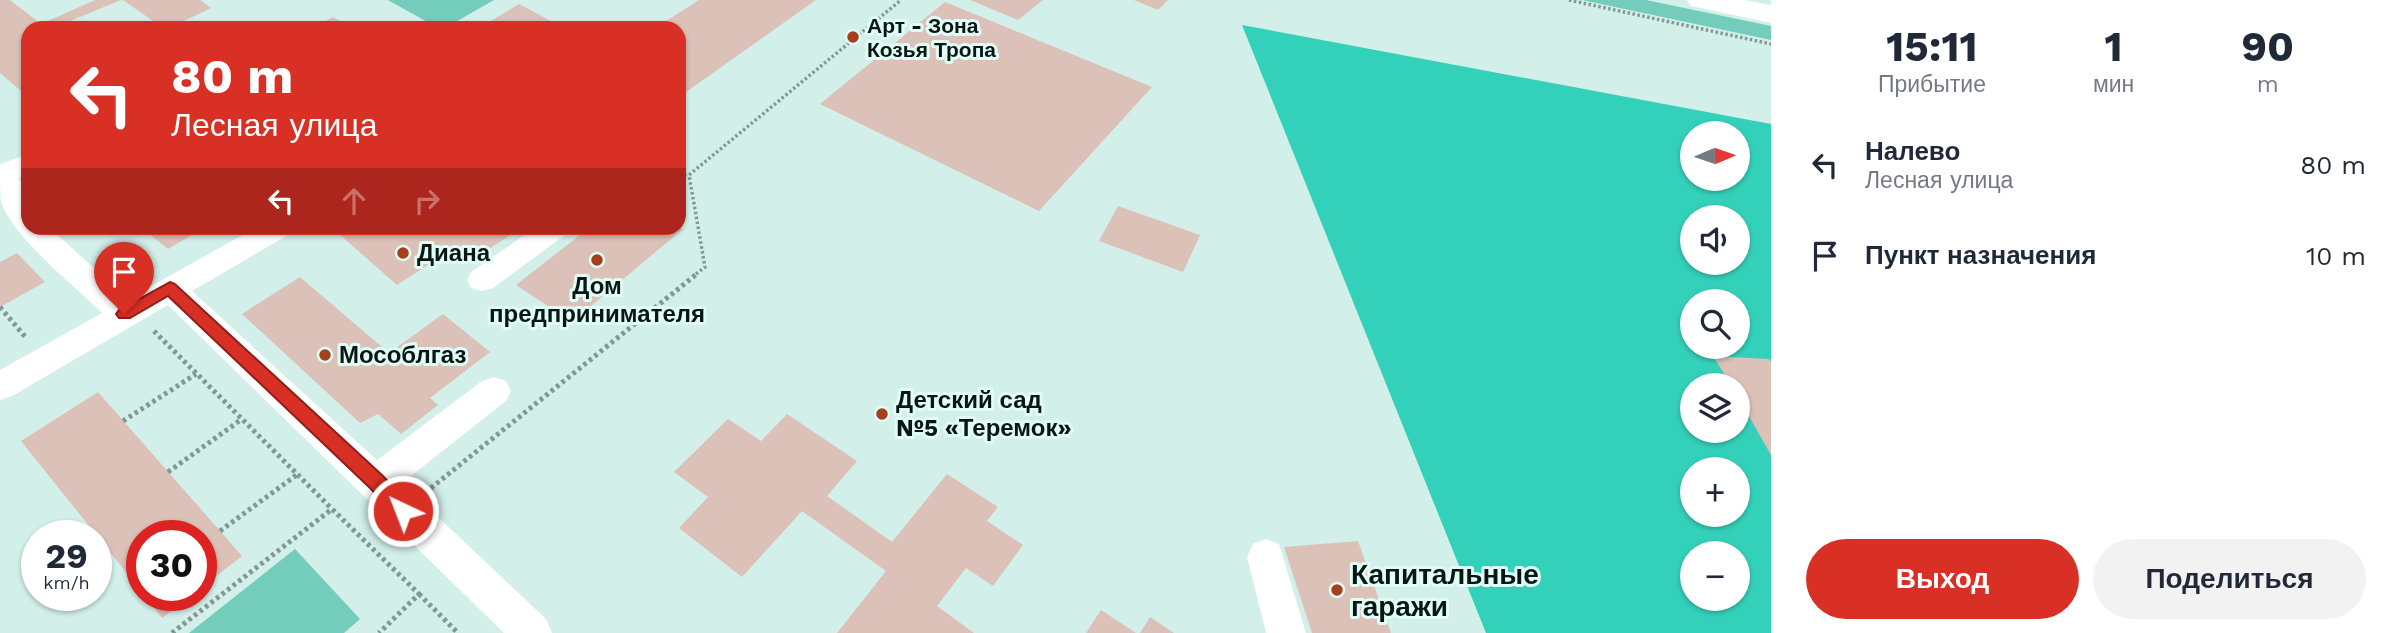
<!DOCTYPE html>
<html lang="ru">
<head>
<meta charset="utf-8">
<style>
  body { margin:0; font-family:"Work Sans",sans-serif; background:#f2f2f3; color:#1f2937; height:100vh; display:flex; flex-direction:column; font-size:26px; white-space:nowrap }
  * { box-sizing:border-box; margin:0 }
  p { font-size:23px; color:#747a83 }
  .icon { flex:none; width:38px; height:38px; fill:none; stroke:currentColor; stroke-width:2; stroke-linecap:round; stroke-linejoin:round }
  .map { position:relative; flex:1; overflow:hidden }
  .panel { display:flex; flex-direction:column; background:#fff; width:630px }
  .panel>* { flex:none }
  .banner { position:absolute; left:21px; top:21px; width:665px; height:214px; border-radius:21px; box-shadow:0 2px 5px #0004; background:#d93025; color:#fff; overflow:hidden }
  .needle { width:46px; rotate:88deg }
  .controls { position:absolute; left:1680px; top:121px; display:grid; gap:14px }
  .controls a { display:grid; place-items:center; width:70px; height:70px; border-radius:50%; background:#fff; box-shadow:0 2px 5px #0004; font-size:35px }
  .speed { position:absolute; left:21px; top:520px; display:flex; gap:14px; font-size:35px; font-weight:700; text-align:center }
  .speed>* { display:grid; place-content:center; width:91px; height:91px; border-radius:50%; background:#fff; box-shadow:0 2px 5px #0004; line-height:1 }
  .speed small { font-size:18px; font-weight:400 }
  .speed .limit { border:10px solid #d22; background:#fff; color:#111 }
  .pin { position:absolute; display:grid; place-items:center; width:60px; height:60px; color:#fff; margin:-72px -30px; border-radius:50% 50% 50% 0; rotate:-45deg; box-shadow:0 0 7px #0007 }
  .pin .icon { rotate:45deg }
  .me { position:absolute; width:77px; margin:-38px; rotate:317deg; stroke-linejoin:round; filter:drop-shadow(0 0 5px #0008) }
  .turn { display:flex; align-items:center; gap:24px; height:147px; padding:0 35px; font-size:32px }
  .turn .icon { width:91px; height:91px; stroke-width:2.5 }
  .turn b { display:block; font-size:49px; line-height:60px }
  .lanes { display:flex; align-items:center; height:66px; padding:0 35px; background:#0003; justify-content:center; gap:35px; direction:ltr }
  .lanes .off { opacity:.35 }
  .eta { display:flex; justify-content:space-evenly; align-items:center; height:119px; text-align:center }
  .eta b { font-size:42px; font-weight:700; line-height:49px }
  .action { display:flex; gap:14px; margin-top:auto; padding:14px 35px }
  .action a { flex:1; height:80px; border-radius:42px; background:#d93025; color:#fff; font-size:28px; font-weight:700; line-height:80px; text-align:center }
  .action a+a { background:#f2f2f3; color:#1f2937 }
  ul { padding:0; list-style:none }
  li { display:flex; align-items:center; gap:21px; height:91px; padding:0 35px }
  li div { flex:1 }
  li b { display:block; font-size:26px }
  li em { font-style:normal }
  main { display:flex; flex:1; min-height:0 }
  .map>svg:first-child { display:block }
</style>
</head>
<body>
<main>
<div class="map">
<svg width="1771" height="633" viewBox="0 0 1771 633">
  <rect width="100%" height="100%" fill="#d2efe9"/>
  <g fill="#74ccbb">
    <polygon points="388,0 494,0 445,28 438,28"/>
    <polygon points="1582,0 1646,0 1771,26 1771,40"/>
    <polygon points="295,549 360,619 344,633 189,633"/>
  </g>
  <path fill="#34d1ba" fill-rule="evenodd" d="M1242,25L1771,124V633H1486ZM1692,133H1738V178H1692ZM1692,217H1738V262H1692ZM1692,301H1738V346H1692ZM1692,385H1738V430H1692ZM1692,469H1738V514H1692ZM1692,553H1738V598H1692Z"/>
  <g fill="#dbc1b8">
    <polygon points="0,0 10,0 41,24 95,0 121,0 53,28 28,28 28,97 0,73"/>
    <polygon points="123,0 200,0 211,8 169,28 163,28"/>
    <polygon points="699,0 816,0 679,97 679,28 655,28"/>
    <polygon points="970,0 1043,0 1018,20"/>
    <polygon points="1134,0 1168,0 1158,10"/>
    <polygon points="945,2 1152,87 1039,211 820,104"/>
    <polygon points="519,4 564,28 479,28"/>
    <polygon points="333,17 350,28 313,28"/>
    <polygon points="1118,206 1200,235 1183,272 1099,241"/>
    <polygon points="142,228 204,228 168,249"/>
    <polygon points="349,228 521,228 472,260 455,247 397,285 339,234"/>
    <polygon points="580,228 680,228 683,229 572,322 516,285 580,235"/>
    <polygon points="17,253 45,282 0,307 0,262"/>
    <polygon points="300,277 389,353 443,314 490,352 430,398 438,405 401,434 378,414 360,423 242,314"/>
    <polygon points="1713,356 1769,359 1771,362 1771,455 1738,397 1738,385 1731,385"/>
    <polygon points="98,392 242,556 201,588 201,536 142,536 142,592 21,441"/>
    <polygon points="787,414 857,461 827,496 892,542 947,474 998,507 987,521 1023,545 993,586 966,568 937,606 974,633 837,633 886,571 802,511 742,577 679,528 708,497 674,472 728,419 761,441"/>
    <polygon points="1358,541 1391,633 1312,633 1284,547"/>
    <polygon points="144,595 192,595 162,618"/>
    <polygon points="1101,610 1136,633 1086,633"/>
    <polygon points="1150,617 1174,633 1140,633"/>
  </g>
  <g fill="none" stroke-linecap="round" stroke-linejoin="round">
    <g stroke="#829893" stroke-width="3.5" stroke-dasharray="2.5 2.5" stroke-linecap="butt">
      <polyline points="1569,0 1771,44"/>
      <polyline points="679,175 689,175"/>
      <polyline points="696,274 705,267 689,175 901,0"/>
    </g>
    <g stroke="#829893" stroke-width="5" stroke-dasharray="3.5 3.5" stroke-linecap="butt">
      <polyline points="0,307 27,339"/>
      <polyline points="154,331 332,509"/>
      <polyline points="123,421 196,374"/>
      <polyline points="168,472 242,419"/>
      <polyline points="431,488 698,273"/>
      <polyline points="220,531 298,474"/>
      <polyline points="419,594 458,633"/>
      <polyline points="172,633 332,509 419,594 379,633"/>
    </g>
    <g fill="#fff" fill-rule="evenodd">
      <path d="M28,154V174L19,178L28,198V228H50L128,299L255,228H292L288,235L192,291L377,460L482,381L494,377L506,381L511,391L506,401L402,483L546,619L552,633H504L168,305L12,396L0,400V370L102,313C73,284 14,239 1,202C0,191 0,176 0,164Z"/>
      <polygon points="535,228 570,228 565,235 493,288 482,291 471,288 467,280 471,272"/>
      <polygon points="1266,539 1279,544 1306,633 1266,633 1247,557 1253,544"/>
    </g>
    <polygon fill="#fff" fill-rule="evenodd" points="1687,0 1744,0 1771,5 1771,23 1691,6"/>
  </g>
  <polygon fill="#d93025" stroke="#8d1f18" stroke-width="2" points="170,282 175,284 383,476 410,505 412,511 410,517 403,519 397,517 370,488 168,296 130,318 119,318 116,314 119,310"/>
  <g fill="#a63f1b" stroke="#dffdf6" stroke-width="2.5">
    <circle cx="853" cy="37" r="7"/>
    <circle cx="403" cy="253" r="7"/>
    <circle cx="597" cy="260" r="7"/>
    <circle cx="325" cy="355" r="7"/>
    <circle cx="882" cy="414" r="7"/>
    <circle cx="1337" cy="590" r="7"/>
  </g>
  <g text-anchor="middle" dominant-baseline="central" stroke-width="6" stroke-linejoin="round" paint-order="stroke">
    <g font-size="21" font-weight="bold" fill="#0b1614" stroke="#dffdf6" text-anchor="start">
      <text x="867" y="25">Арт - Зона<tspan x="867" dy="24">Козья Тропа</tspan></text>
    </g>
    <g font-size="24" font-weight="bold" fill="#0b1614" stroke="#dffdf6" text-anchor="start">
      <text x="417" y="253">Диана</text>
      <text x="597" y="286" text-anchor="middle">Дом<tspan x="597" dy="28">предпринимателя</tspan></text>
      <text x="339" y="355">Мособлгаз</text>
      <text x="896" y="400">Детский сад<tspan x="896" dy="28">№5 «Теремок»</tspan></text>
    </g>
    <g font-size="28" font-weight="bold" fill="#0b1614" stroke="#dffdf6" text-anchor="start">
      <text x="1351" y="574">Капитальные<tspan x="1351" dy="32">гаражи</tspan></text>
    </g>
  </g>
</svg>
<div class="controls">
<a><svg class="needle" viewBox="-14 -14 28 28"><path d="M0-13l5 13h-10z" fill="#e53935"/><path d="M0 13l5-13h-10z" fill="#747a83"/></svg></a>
<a><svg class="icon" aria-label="sound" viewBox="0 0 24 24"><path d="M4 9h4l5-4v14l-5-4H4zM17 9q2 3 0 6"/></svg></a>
<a><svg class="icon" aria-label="search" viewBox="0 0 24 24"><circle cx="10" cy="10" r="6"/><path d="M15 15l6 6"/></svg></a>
<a><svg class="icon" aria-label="layers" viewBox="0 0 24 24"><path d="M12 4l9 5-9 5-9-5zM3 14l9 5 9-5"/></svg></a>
<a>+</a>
<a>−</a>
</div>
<div class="speed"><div>29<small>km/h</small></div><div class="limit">30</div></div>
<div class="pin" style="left:124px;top:314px;background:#d93025"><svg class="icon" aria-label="arrive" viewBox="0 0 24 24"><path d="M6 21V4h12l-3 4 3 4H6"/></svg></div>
<svg class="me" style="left:403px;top:511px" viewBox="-20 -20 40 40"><circle r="17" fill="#d93025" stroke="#fff" stroke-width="3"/><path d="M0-11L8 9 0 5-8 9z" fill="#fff"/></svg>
<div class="banner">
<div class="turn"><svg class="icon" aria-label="left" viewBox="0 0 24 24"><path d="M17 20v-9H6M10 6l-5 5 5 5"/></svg><div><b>80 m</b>Лесная улица</div></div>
<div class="lanes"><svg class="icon" aria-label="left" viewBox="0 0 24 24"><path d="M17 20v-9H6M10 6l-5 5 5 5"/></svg><svg class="icon off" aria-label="ahead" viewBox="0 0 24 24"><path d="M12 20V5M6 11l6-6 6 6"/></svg><svg class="icon off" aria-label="right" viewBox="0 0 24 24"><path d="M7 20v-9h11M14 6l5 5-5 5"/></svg></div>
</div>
</div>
<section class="panel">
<div class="eta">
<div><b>15:11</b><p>Прибытие</p></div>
<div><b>1</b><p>мин</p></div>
<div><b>90</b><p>m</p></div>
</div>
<ul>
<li><svg class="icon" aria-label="left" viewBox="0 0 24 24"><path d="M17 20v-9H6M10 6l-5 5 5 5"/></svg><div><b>Налево</b><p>Лесная улица</p></div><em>80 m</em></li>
<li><svg class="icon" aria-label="arrive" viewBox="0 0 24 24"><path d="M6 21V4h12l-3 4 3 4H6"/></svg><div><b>Пункт назначения</b></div><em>10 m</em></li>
</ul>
<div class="action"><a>Выход</a><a>Поделиться</a></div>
</section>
</main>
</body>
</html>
